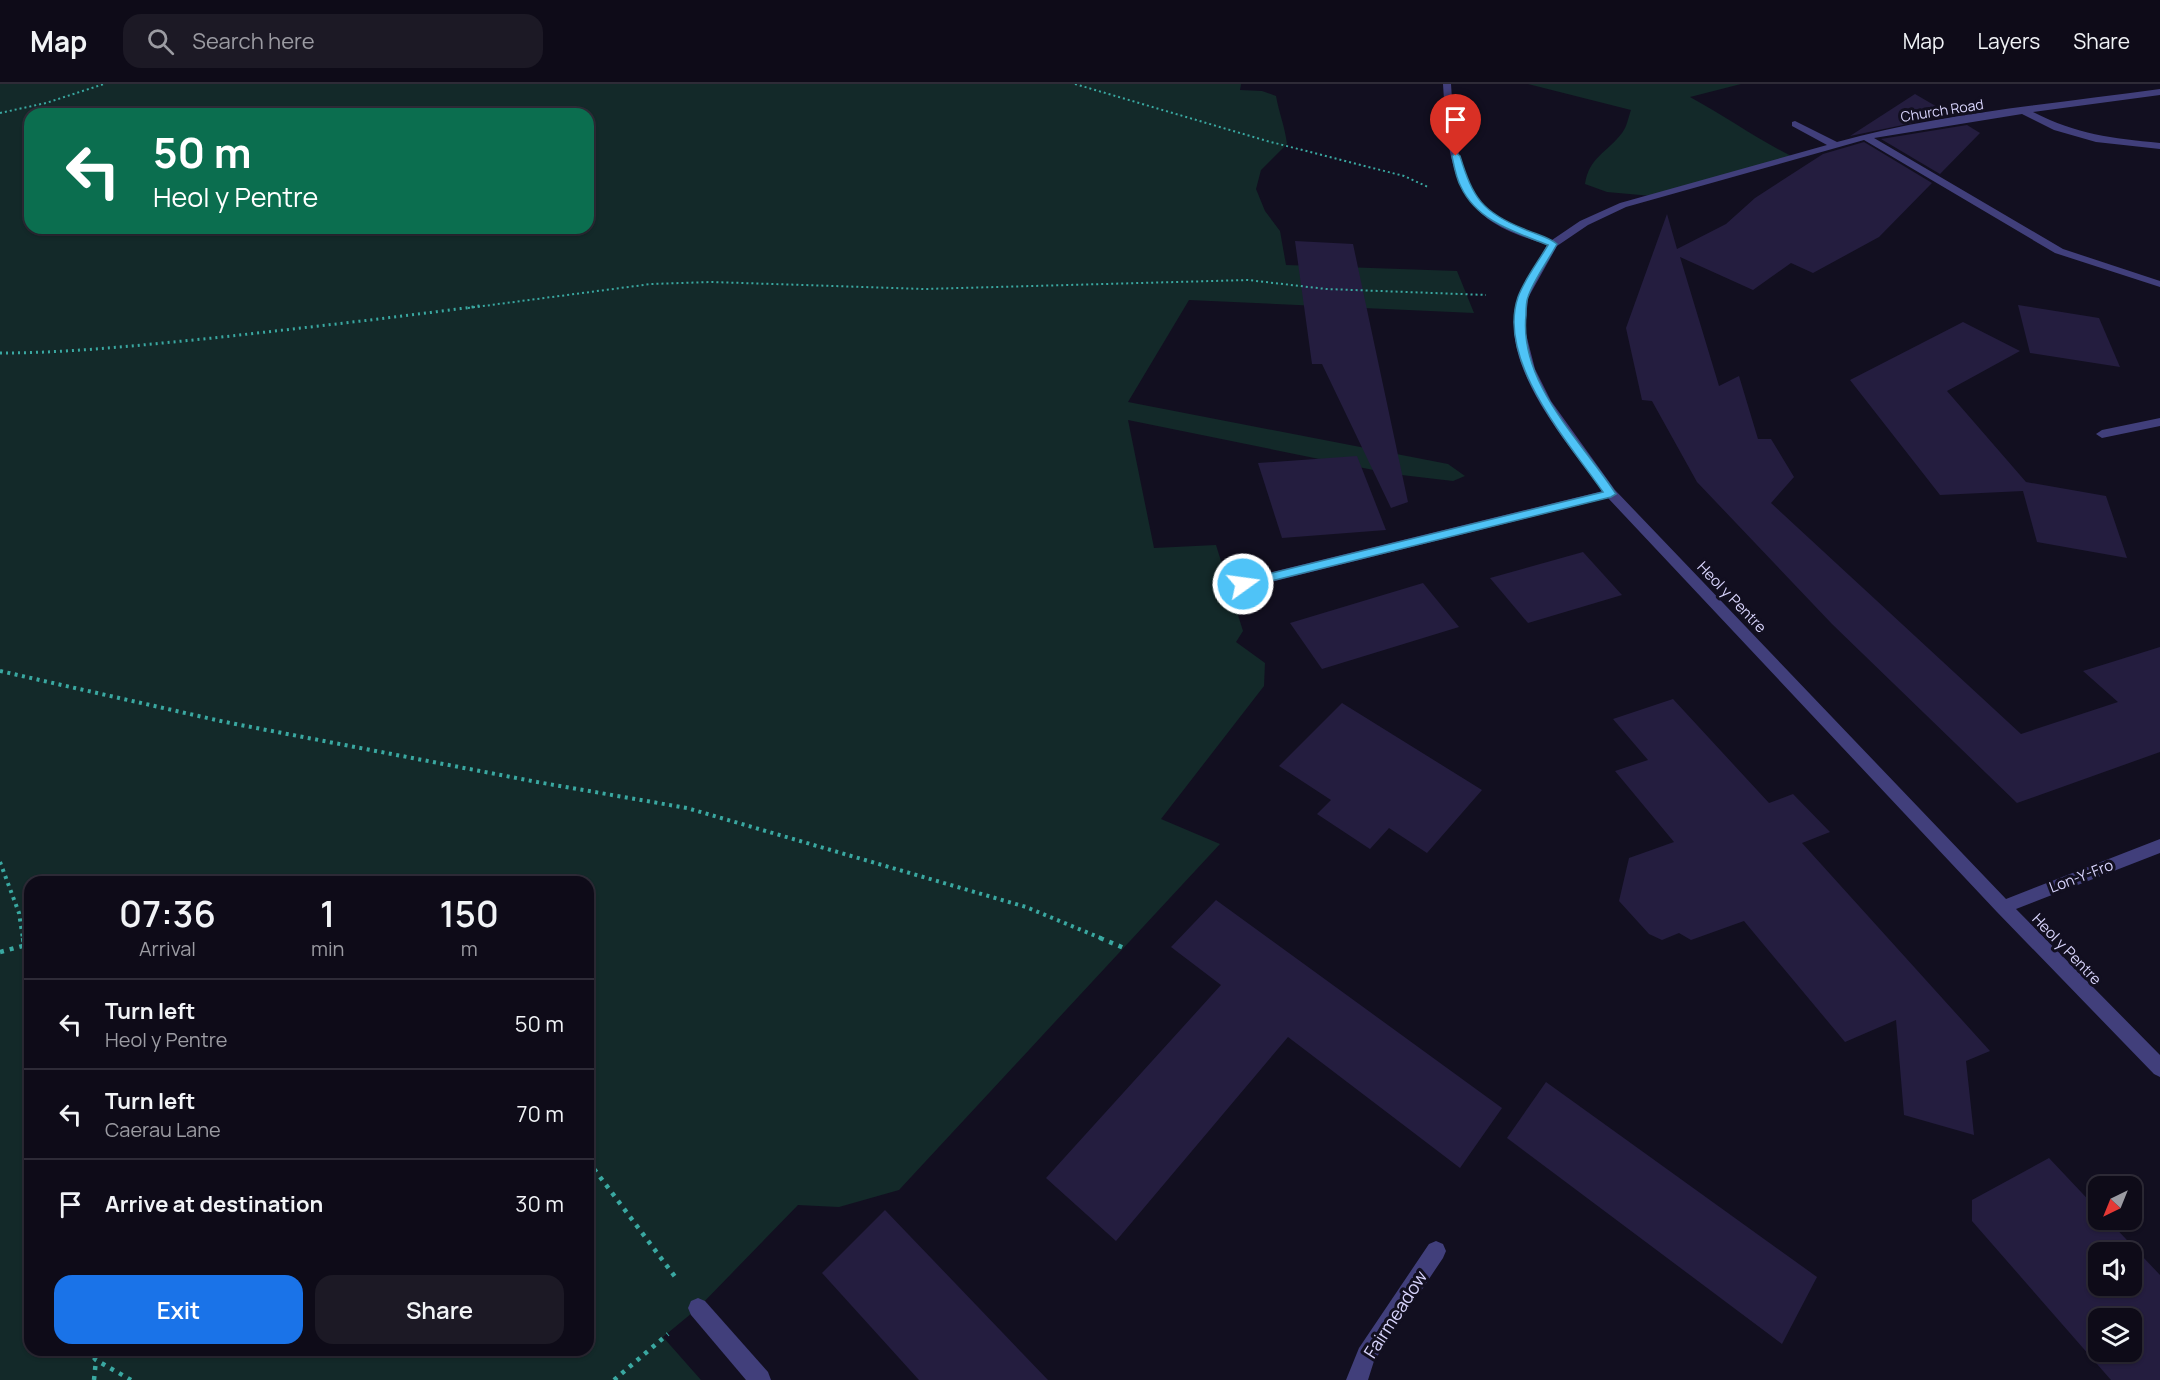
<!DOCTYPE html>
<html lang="en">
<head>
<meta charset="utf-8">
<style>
  body { margin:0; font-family:Manrope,sans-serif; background:#1c1925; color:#f1f3f6; height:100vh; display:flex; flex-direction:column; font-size:22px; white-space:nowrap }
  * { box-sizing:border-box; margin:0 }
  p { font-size:20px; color:#9b9ba2 }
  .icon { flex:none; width:33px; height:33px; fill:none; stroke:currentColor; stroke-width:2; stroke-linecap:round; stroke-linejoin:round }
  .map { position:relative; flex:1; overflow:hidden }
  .drawer { position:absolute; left:24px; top:792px; width:570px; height:480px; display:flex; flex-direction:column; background:#0e0b18; border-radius:18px; box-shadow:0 2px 4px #0004,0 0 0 2px #2e2b37 }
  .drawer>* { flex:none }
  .top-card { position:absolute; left:24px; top:24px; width:570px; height:126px; border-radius:18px; box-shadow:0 2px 4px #0004,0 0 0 2px #2e2b37; background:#0b6e4f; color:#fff; overflow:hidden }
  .needle { width:39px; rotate:223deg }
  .tools { position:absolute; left:2088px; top:1092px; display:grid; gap:12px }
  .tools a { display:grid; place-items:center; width:54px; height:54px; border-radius:12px; background:#0e0b18; box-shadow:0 2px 4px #0004,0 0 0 2px #2e2b37; font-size:30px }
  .pin { position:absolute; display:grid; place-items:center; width:51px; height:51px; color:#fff; margin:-62px -26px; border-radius:50% 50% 50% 0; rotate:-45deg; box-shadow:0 0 6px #0007 }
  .pin .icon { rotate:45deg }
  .me { position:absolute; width:66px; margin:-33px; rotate:76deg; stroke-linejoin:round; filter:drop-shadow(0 0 4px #0008) }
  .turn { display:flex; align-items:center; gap:21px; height:126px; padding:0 30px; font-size:27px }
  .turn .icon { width:78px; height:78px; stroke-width:2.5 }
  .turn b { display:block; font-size:42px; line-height:51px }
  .eta { display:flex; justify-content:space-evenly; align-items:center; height:102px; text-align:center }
  .eta b { font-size:36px; font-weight:600; line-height:42px }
  .primary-button { display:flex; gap:12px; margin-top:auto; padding:12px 30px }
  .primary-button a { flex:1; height:69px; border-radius:18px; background:#1a73e8; color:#fff; font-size:24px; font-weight:600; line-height:69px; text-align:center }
  .primary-button a+a { background:#1c1925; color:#f1f3f6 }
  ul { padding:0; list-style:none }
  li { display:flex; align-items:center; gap:18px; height:90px; padding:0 30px; border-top:2px solid #2e2b37 }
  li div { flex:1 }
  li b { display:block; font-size:22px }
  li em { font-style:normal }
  header { display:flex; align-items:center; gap:36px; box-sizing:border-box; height:84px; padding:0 30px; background:#0e0b18; border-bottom:2px solid #2e2b37 }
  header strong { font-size:28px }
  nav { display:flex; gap:33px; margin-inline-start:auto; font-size:21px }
  .search { width:420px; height:54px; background:#1c1925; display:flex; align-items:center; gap:15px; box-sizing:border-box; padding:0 21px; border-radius:18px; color:#9b9ba2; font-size:22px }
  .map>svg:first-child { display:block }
</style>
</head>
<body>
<header>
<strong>Map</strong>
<div class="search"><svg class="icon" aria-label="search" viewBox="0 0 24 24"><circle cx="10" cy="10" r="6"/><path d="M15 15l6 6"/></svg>Search here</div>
<nav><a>Map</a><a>Layers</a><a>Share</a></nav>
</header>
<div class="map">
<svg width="2160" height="1296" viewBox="0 0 2160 1296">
  <rect width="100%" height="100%" fill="#120f20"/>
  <g fill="#132929" fill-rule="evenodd">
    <path d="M0,0H1241L1240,6L1262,7L1276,12C1279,29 1285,43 1287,60L1261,86L1256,105L1265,127L1280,147L1286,181L1457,187L1474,229L1189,216L1128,318L1448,380L1465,392L1453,397L1393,390L1128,336L1154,464L1216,461L1243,547L1236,558L1265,579L1264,602L1161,735L1220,760L899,1106L839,1123L798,1121L698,1224L663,1253L701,1296H0ZM30,30H588V144H30ZM30,798H588V1266H30Z"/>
    <path d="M1528,0H1741L1690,13C1725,32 1757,55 1793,73L1652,112L1607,108L1585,100C1589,73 1607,69 1622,49C1627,43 1628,34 1631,26Z"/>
  </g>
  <g fill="#241d3f" fill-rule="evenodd">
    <polygon points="1915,10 1951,31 1850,52"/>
    <polygon points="1967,41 1980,49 1940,90 1881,55"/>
    <polygon points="1864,58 1932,99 1879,153 1813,189 1791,179 1753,206 1680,173 1719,302 1739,292 1758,355 1771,355 1794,393 1771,419 2021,650 2118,618 2083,587 2160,563 2160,668 2017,719 1832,540 1697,398 1652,317 1642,316 1626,244 1667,130 1677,165 1726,140 1755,114 1823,70"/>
    <polygon points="1295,157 1353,160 1408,418 1391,424 1322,280 1312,280"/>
    <polygon points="2018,221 2099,234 2120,283 2030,269"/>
    <polygon points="1963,238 2020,267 1947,307 2026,398 2106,412 2127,474 2037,458 2023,407 1940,411 1850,296"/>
    <polygon points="1357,372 1386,446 1282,454 1258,379"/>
    <polygon points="1583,468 1622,511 1528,539 1490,494"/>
    <polygon points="1423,499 1459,543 1322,585 1290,539"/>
    <polygon points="1673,615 1769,719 1793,710 1830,748 1802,759 1990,967 1966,977 1974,1051 1904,1031 1896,936 1845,958 1744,837 1691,856 1679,849 1662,856 1649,850 1619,817 1629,774 1674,758 1615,687 1648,676 1613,635"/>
    <polygon points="1342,619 1482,706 1427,769 1389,744 1370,765 1317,730 1331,716 1279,682"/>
    <polygon points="1216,816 1502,1024 1460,1084 1288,953 1116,1157 1046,1094 1221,901 1171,863"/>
    <polygon points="1546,998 1817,1193 1782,1260 1507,1054"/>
    <path d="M2049,1074L2098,1126V1136H2108L2160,1191V1296H2111L1972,1137V1116ZM2098,1168H2132V1202H2098ZM2098,1234H2132V1268H2098Z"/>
    <polygon points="885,1126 1048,1296 919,1296 822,1189"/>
  </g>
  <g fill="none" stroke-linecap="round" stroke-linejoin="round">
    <g stroke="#3aa8a1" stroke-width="2" stroke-dasharray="2 3" stroke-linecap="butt">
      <polyline points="1075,0 1267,57 1404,92 1428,103"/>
      <polyline points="0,29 46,19 104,0"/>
      <polyline points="468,224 651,200 712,198 924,205 1248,196 1326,205 1486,211"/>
    </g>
    <path stroke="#3aa8a1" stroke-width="3" stroke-dasharray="2 4" stroke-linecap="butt" d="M0,269C71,269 142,261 213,254C302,244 391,234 480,222"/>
    <g stroke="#3aa8a1" stroke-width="4" stroke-dasharray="3 4.5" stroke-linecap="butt">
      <polyline points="0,587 225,638 537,698 687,724 1026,823 1103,855"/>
      <polyline points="0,778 19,829 23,855"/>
    </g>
    <g stroke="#3aa8a1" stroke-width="4.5" stroke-dasharray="4 6" stroke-linecap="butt">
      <polyline points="23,854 30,898"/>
      <polyline points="1100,854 1124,864"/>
      <polyline points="0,868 30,860"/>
      <polyline points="588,1077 676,1194"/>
      <polyline points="87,1266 96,1276 131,1296"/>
      <polyline points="94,1296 96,1276"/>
      <polyline points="614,1296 668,1250"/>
    </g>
    <g fill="#413f7b" fill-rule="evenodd">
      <path d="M1443,0H1451C1454,43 1455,100 1493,129C1510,143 1532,149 1552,156L1580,137L1620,119L1827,61L1792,42V38L1795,37L1837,58C1941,29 2053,20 2160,5V11L2033,28C2078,51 2111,54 2160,59V65L2096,58L2054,46L2022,30L1874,54L2063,165L2160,197V203L2055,169L1864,56L1626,123L1588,141L1557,162L1528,214L1525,246L1535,285L1551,317L1615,406L2006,815L2160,755V769L2016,825L2160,971V993L2154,990L1997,828L1608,414L1243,505L1238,503L1236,500L1243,495L1603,407C1567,358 1496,280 1518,214C1524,196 1538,178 1547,161C1527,154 1506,148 1488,135C1447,105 1446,46 1443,0Z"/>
      <polygon points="2160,334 2160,342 2102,354 2096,350 2102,346"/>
      <polygon points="1436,1157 1443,1160 1446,1167 1443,1174 1374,1277 1368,1296 1346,1296 1359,1264 1429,1160"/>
      <polygon points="698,1214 705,1217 768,1288 771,1296 746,1296 691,1231 688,1224 691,1217"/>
    </g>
  </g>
  <path fill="#4fc3f7" stroke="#337fa1" stroke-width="1.5" d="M1456,69L1460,72C1473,114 1482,128 1524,145C1535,150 1549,153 1557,160C1548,177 1534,195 1528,213C1526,218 1526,226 1526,231C1519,300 1581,356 1616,410L1611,413L1243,504L1239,503L1237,500L1243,496L1603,408C1569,359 1496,277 1518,213C1524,196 1538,178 1548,161C1515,148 1477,137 1461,103C1456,94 1454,82 1452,72Z"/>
  <g text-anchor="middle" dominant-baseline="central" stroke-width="6" stroke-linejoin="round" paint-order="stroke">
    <g font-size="14" fill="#d7d3fb" stroke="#120f20">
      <text transform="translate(1942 26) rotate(-9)">Church Road</text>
    </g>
    <g font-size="15" fill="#d7d3fb" stroke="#120f20">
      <text transform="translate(1732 513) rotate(46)">Heol y Pentre</text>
      <text transform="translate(2081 792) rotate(-21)">Lon-Y-Fro</text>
      <text transform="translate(2067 865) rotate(46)">Heol y Pentre</text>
    </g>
    <g font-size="18" fill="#d7d3fb" stroke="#120f20">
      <text transform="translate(1395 1230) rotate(-57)">Fairmeadow</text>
    </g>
  </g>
</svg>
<div class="tools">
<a><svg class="needle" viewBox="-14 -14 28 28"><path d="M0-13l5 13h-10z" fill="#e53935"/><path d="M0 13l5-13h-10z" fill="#9b9ba2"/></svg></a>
<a><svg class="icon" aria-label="sound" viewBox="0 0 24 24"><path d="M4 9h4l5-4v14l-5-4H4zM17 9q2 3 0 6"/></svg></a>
<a><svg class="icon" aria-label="layers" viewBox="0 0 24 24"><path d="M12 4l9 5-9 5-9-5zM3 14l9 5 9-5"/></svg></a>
</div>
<div class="pin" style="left:1456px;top:72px;background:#d93025"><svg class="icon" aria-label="arrive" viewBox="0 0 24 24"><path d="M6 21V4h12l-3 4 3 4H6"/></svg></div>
<svg class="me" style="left:1243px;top:500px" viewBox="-20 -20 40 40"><circle r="17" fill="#4fc3f7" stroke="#fff" stroke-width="3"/><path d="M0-11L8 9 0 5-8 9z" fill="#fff"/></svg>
<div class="top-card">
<div class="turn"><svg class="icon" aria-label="left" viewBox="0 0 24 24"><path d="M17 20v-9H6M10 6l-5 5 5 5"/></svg><div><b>50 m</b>Heol y Pentre</div></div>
</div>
<section class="drawer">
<div class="eta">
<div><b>07:36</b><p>Arrival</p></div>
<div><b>1</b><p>min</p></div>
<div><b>150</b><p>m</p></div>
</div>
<ul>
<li><svg class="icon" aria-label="left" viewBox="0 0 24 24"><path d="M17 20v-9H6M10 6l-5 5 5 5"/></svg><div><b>Turn left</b><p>Heol y Pentre</p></div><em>50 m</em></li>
<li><svg class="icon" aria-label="left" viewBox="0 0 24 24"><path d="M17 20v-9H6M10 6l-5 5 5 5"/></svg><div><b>Turn left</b><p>Caerau Lane</p></div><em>70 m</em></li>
<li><svg class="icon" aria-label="arrive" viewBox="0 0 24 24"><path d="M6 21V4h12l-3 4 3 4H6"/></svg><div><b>Arrive at destination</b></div><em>30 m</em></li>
</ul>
<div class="primary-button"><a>Exit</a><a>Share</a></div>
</section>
</div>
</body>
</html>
